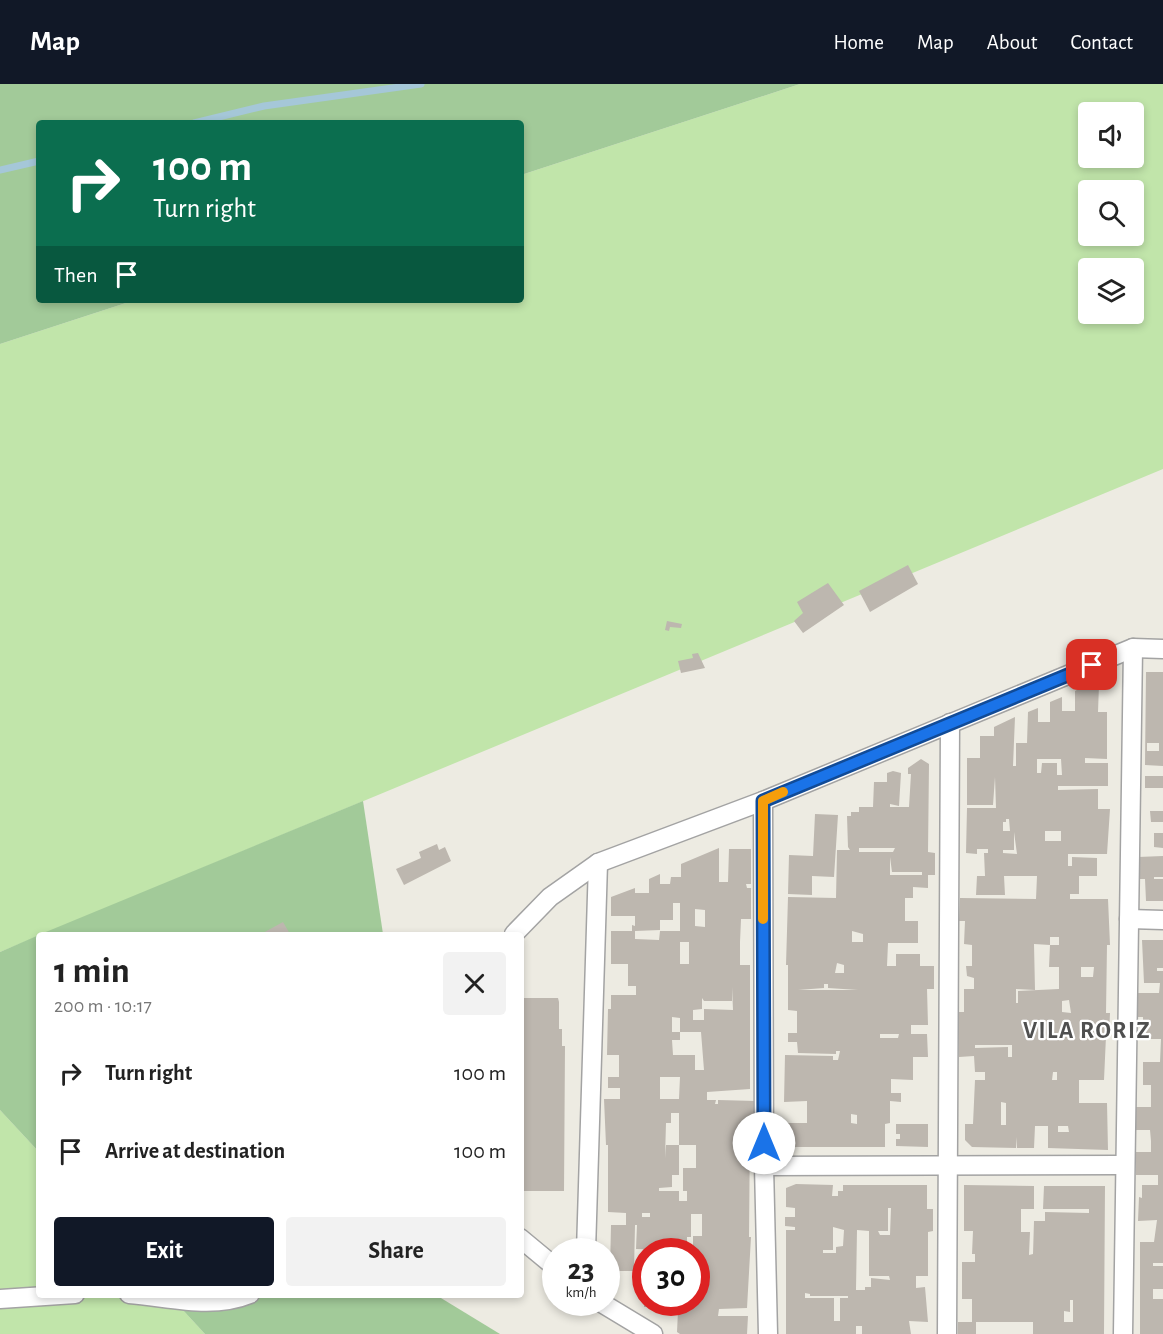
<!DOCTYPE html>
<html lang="en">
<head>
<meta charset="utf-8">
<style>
  body { margin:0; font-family:"Alegreya Sans",sans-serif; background:#f2f2f2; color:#222; height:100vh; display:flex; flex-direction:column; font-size:22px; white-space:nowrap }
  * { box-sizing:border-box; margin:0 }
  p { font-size:20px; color:#767676 }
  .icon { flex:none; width:33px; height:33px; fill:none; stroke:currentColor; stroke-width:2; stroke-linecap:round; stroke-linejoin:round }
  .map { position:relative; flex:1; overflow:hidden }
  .panel { position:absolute; left:36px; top:848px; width:488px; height:366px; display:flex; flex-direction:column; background:#fff; border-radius:6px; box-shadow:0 3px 9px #0003 }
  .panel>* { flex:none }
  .banner { position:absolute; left:36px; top:36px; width:488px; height:183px; border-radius:6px; box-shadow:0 3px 9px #0003; background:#0b6e4f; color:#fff; overflow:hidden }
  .controls { position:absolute; left:1078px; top:18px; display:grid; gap:12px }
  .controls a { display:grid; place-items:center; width:66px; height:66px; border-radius:6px; background:#fff; box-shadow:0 3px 9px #0003; font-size:30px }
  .speed { position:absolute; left:542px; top:1154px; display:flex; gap:12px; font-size:30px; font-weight:700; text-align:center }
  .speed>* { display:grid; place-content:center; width:78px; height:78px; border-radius:50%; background:#fff; box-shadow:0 3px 9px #0003; line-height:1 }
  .speed small { font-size:15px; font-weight:400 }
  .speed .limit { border:9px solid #d22; background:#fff; color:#111 }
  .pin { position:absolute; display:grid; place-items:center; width:51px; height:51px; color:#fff; margin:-26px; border-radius:12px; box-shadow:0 3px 9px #0006 }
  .me { position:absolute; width:66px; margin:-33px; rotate:0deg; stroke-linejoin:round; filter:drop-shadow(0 0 4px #0008) }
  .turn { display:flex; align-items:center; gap:21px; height:126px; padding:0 18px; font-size:27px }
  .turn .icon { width:78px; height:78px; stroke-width:2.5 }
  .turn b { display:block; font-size:42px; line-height:51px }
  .then { display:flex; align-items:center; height:57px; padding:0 18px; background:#0003; gap:12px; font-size:22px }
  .round { display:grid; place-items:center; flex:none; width:63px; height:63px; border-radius:6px; background:#f2f2f2 }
  .overview { display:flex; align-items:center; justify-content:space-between; height:102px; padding:0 18px }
  h1 { font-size:36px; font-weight:700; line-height:45px }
  .action { display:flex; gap:12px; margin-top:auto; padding:12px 18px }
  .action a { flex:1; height:69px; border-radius:6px; background:#111827; color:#fff; font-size:24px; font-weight:700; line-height:69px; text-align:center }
  .action a+a { background:#f2f2f2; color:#222 }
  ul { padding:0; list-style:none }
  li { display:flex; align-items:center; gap:18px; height:78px; padding:0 18px }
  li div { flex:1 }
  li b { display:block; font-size:22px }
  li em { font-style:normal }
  header { display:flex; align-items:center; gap:36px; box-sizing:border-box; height:84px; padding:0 30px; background:#111827; color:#fff }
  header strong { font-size:28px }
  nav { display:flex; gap:33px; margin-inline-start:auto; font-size:21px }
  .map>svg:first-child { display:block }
</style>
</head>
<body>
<header>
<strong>Map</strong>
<nav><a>Home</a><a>Map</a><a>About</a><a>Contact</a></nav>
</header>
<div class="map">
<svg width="1163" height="1250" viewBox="0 0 1163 1250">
  <rect width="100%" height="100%" fill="#edebe2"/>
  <g fill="#c1e5aa" fill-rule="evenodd">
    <path d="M800,0H1163V385L0,868V260L135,216H520L521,91ZM1089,28H1134V74H1089ZM1089,106H1134V152H1089ZM1089,184H1134V230H1089Z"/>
    <polygon points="0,1026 39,1068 39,1210 169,1211 205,1250 0,1250"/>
  </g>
  <g fill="#a2ca99">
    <polygon points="0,0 800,0 521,91 520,39 39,39 39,216 135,216 0,260"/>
    <polygon points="363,717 383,850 41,850"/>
    <polygon points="39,851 39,1068 0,1026 0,868"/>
    <polygon points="169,1211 436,1211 500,1250 205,1250"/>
  </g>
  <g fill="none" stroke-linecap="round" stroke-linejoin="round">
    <g stroke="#a5c7d8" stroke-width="7">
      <polyline points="194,39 264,22 421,0"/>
      <polyline points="0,86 39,77"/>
    </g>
  </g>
  <g fill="#bdb7af" fill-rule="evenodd">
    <polygon points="908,481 918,500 870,528 859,507"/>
    <polygon points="828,499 844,521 803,549 794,537 803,529 797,518"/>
    <polygon points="667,537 682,540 681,544 670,543 669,547 665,546"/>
    <polygon points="698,569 705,584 681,589 678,577 693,574 692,570"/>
    <path d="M1146,588H1163V682L1145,681ZM1147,659H1159V667H1147Z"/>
    <path d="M1086,601L1085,604L1091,605V601H1099L1098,628H1107V675L1085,674V679H1108V702H1058V706L1098,705V725H1110L1107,770H1068V782H1072V773L1097,774V792H1079V810H1070V815H1108L1110,861H1107L1106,929H1110L1109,952H1106L1104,996H1079V1019H1107L1108,1066L1048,1064V1042H1035L1034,1064H1017V1053L1016,1064L972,1063L965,1056V1040H973L975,996H985V988H975L974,972L959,973V928H964V905H974V894L967,892L966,882H972V861L964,860L965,837H959L960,814L1036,815L1037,792H1004L1005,811H976L977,792H985L984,769H988V765H977V770L966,769L967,724H996L995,693L993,721H967V674H980V652H994V643L1015,633L1013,682H1016V659H1027L1028,628L1038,624V638H1050V618L1062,613V627H1075V607ZM1037,675H1061L1062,691H1057V679H1042L1041,689H1037ZM1006,735H1009L1010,747H1003V738H1006ZM1045,747H1061V757H1045ZM1014,748L1017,770L1003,769V766H1014ZM1050,853H1059V861H1050ZM1034,860L1050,861L1049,883H1059V905L1018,907V919H1016V905L1035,906ZM1081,883H1094L1093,893H1081ZM1069,916L1071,929L1062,928V917ZM975,961H1012V973H1008V963L975,964ZM1053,988H1057V996H1052ZM1001,1018L1006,1019V1041H1001ZM1058,1042H1068L1069,1048H1058Z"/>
    <path d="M921,675L929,680L928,768L935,769V791H928V804L913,803V814H905V837H918V859H888L887,882H896V870H920V882H934V905H927L928,941H911V950H927L928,973H913V996L891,995V1009H901V1018L890,1017V1039L885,1040V1063H787L788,1039H807V1017L784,1018L785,971L833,972V976H838L840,967H836V970L798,969L797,958H788V949H797V927L788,926V881H786L788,813L836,814L837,766H850L848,763L847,732H851V728H859V723H873L874,698H887V689L893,687L901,689L899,722L890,720V723H909L911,690H908V684ZM859,764H895L893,768H859ZM890,773L892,788H922V791H890ZM852,847L863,850V858H852ZM837,879L844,881V889H835ZM824,900H828V904L858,906H798L824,904ZM880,950H899L898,954H880ZM851,1030L857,1031V1040L851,1039Z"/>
    <rect x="1145" y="692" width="18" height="12"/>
    <polygon points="1150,727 1163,727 1163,738 1151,738"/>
    <polygon points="815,730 838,731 834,793 812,792 812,811 788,810 789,771 813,772"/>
    <polygon points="1154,749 1163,749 1163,764 1154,763"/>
    <polygon points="437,760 439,766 445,763 451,777 404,801 396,785 421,774 419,768"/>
    <path d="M719,764V798H728L729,765H751V800H746L747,804H751V835H741L740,858V881H750V1005L707,1008V1016H716L715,1020H718V1016L756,1017V1039L750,1040L749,1153H751L747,1224L719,1225L718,1232H748L747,1250H680L677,1248L678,1227H657V1223H644V1218H696V1167L636,1165L637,1141H635L634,1187H610L611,1141H626V1129L608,1128V1061H606L604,1015H620V1004H608V993H619V971H607L608,925H611V911H636V902H628V880H611V847H632V841L635,842V832H611V813L635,804V809H649V795L660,790V800H670L671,793H681V780ZM673,819H680V847H660L659,856L635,855V847L660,846V836H673ZM695,825L705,826V843L695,842ZM680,858H689V880H680ZM732,903L733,926L704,925V936H693V926L702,925V914L704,917H732ZM672,933L680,934V948H701L704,986H695V971H673L672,956H680V948H672ZM660,993H680L679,1015H660ZM671,1029H679V1061H666L665,1074L666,1039H671ZM679,1061H696V1084H683V1107H687V1117H679V1107H659V1104L672,1103V1091H679ZM642,1129H650V1133H642ZM691,1130H702V1152H693V1163L687,1161V1153H691Z"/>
    <polygon points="1163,772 1163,793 1154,793 1154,795 1163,795 1163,817 1146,817 1145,795 1138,795 1138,773"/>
    <polygon points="283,838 290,850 261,850"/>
    <polygon points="1142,856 1163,856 1163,884 1157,884 1157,887 1163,887 1163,1179 1153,1179 1153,1182 1163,1182 1163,1205 1153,1205 1153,1215 1163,1215 1163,1250 1140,1250 1140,1158 1154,1158 1157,1136 1138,1137 1139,1113 1142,1114 1142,1101 1158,1101 1158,1091 1136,1091 1136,1068 1151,1068 1151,1057 1150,1046 1136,1046 1136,1023 1151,1023 1151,1001 1143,1001 1143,978 1160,978 1161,955 1143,955 1143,933 1137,933 1137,909 1159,909 1160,899 1144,899"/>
    <polygon points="520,914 558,914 559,918 559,945 562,945 562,962 565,962 564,1107 520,1107"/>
    <polygon points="896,1040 928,1040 928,1063 896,1062 896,1055 900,1055 900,1050 896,1050"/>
    <path d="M796,1100L833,1101L832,1112H838V1107H843V1101H927V1125H933V1147L928,1148V1192H916V1204L925,1203L928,1238L909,1237L911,1250H862V1242H856V1250H786V1146H795V1143L785,1142V1133H795V1124L786,1123V1104ZM888,1124H891L890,1151H880L878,1147H888ZM833,1143L844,1146L843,1162L836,1163V1169H823V1166H833ZM857,1146L869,1147V1192H889L890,1196L871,1194V1203H865V1206H856ZM805,1209L810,1210V1212H848V1214H840V1237H834V1214H805Z"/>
    <path d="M964,1101L1034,1102V1125H1021V1148H1030L1029,1171L1033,1170L1034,1137H1045V1128L1089,1129V1125H1043L1044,1102H1105L1104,1250H1033V1238H976V1250H958V1238H972V1215H962V1178H975V1170H972L973,1147H964ZM1070,1216H1073V1238H1064V1227L1070,1228Z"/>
  </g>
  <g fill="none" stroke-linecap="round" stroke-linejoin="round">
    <g stroke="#a3a3a3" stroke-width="21">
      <g id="minor">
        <polyline points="763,717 764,1082 768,1250"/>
        <polyline points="1129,835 1163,836"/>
        <polyline points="514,850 550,813 598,779 763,717 1133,564 1163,565"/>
        <polyline points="764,1082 1123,1081"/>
        <polyline points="520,1154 555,1183"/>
        <polyline points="586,1167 598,779"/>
        <path d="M129,1210C169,1213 211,1226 250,1210"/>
        <polyline points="0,1215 75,1210"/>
        <polyline points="600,1218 653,1250"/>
        <polyline points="947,1250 950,639"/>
        <polyline points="1123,1250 1133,564"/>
      </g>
    </g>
    <use href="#minor" stroke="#fff" stroke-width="18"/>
  </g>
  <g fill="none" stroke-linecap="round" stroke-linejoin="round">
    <g stroke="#114b97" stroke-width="15">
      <polyline id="route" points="764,1059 763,717 1092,581"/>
    </g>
    <use href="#route" stroke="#1a73e8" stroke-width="10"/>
    <polyline stroke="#f59e0b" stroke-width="10" points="763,835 763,717 783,708"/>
  </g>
  <g text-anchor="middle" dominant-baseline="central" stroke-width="4.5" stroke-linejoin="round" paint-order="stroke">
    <g font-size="24" font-weight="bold" letter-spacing="1.5" fill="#4f4f4f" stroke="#fff">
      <text x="1087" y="947">VILA RORIZ</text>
    </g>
  </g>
</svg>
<div class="controls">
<a><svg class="icon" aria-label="sound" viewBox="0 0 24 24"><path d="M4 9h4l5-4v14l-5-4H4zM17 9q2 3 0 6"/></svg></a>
<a><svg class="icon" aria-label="search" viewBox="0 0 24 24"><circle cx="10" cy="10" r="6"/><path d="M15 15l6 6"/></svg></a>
<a><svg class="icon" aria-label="layers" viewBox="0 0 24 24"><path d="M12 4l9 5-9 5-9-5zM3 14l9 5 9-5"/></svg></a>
</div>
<div class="speed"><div>23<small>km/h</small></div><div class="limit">30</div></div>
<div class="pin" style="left:1092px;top:581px;background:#d93025"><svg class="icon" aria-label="arrive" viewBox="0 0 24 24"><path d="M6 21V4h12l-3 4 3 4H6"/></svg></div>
<svg class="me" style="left:764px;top:1059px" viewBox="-20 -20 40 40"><circle r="19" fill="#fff"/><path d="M0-13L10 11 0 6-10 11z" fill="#1a73e8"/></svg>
<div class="banner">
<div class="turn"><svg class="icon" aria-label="right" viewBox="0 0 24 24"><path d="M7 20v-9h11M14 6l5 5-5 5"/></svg><div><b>100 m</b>Turn right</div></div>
<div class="then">Then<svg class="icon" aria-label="arrive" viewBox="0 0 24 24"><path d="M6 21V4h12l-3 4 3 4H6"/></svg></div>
</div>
<section class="panel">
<div class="overview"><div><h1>1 min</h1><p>200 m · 10:17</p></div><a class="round"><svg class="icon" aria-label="close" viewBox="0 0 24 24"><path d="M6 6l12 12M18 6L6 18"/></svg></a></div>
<ul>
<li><svg class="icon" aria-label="right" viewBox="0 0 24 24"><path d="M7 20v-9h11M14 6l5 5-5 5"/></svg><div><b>Turn right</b></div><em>100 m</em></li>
<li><svg class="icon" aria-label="arrive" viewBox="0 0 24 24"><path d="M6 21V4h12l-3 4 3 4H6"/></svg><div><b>Arrive at destination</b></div><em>100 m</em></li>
</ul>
<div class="action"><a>Exit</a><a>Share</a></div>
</section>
</div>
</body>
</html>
